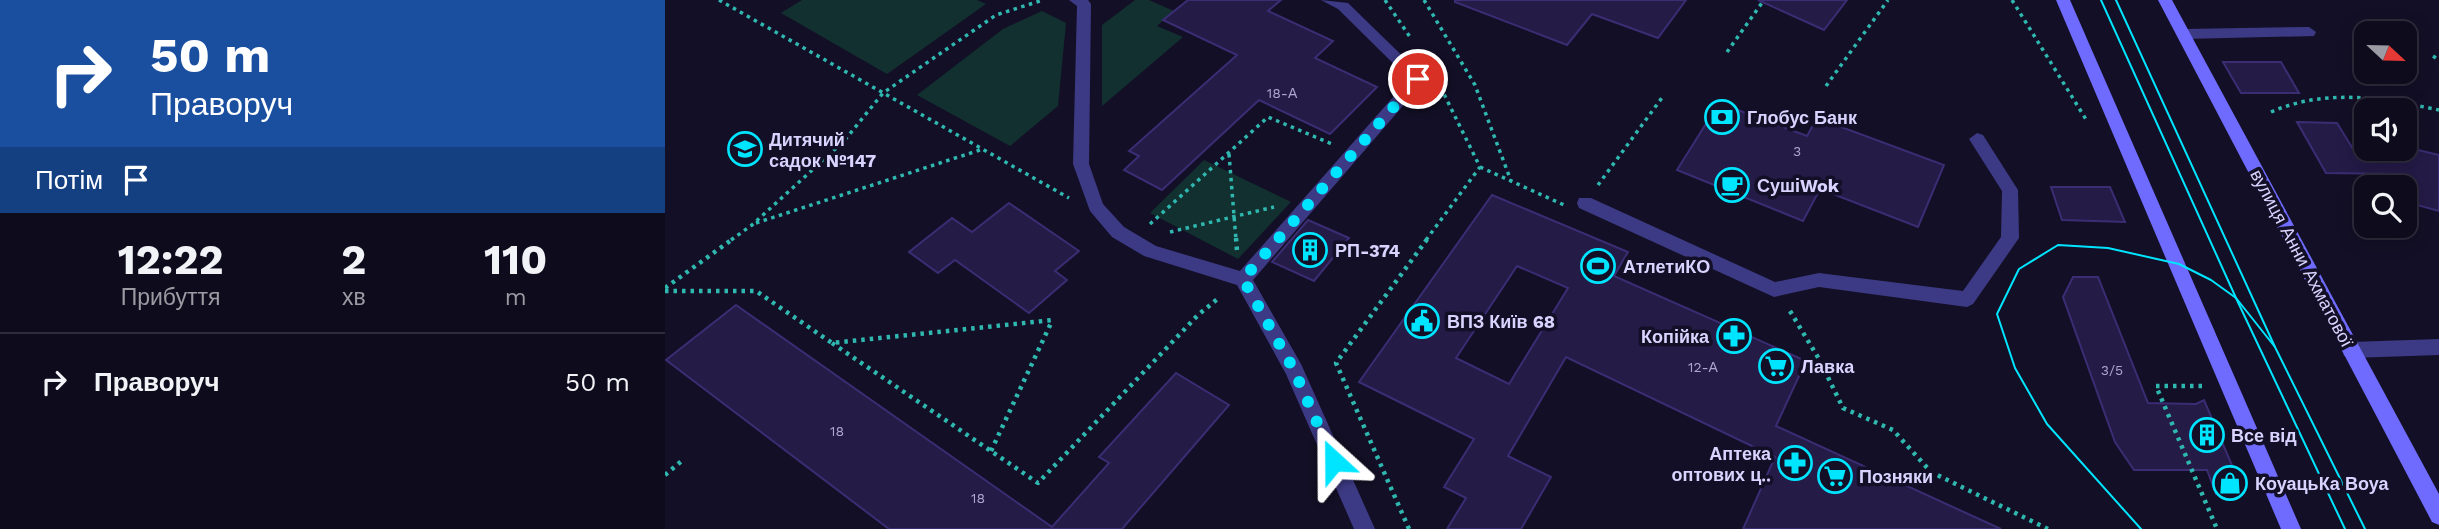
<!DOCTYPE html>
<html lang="uk">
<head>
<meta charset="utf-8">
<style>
  body { margin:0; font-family:"Work Sans",sans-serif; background:#171425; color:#f1f3f6; height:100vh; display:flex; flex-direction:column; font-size:26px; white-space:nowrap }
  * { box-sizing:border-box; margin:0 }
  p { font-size:23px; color:#9b9ba3 }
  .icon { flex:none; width:38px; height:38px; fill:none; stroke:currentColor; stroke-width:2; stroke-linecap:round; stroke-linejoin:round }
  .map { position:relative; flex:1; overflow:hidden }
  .sheet { display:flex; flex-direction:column; background:#0e0b1c; width:665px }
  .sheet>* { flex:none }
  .hud { background:#1a4fa0; color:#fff; overflow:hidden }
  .needle { width:46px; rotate:112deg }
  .buttons { position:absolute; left:1689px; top:21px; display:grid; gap:14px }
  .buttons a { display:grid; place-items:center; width:63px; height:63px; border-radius:14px; background:#0e0b1c; box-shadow:0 4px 18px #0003,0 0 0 2px #2e2b3b; font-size:35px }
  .pin { position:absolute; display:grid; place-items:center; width:60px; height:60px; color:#fff; margin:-30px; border:4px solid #fff; border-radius:50%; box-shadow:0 2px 7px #0007 }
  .me { position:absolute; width:77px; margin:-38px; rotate:336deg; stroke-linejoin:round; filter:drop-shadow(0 0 5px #0008) }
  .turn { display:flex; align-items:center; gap:24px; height:147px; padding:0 35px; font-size:32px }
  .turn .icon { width:91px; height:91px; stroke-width:2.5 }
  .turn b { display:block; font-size:49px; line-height:60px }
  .then { display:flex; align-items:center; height:66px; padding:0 35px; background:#0003; gap:14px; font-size:26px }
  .eta { display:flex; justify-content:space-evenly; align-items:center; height:119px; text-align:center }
  .eta b { font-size:42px; font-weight:700; line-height:49px }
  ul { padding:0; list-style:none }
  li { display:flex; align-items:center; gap:21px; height:98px; padding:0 35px; border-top:2px solid #2e2b3b }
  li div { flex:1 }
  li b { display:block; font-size:26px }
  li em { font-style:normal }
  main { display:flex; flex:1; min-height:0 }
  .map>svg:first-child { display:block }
</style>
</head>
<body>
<main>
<section class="sheet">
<div class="hud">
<div class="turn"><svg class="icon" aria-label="right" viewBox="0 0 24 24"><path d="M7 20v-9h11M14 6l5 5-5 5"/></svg><div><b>50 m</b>Праворуч</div></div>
<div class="then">Потім<svg class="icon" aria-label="arrive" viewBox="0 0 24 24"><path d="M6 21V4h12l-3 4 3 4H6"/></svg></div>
</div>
<div class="eta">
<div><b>12:22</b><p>Прибуття</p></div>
<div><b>2</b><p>хв</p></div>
<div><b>110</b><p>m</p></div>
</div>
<ul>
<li><svg class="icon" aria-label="right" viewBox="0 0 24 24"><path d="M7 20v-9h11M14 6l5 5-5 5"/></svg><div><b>Праворуч</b></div><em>50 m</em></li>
</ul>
</section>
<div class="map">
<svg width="1774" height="529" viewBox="0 0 1774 529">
  <rect width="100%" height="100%" fill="#130f26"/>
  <g fill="#12302f">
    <polygon points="137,0 312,0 321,4 222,74 116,13"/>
    <polygon points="470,0 484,0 509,11 492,26 518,37 437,106 437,25"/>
    <polygon points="377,11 401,23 393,106 345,146 252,95 338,29"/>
    <polygon points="539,160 626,202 573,259 485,213"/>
  </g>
  <g fill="#241b47" stroke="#3b2d73" stroke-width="2" fill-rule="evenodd">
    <polygon points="523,0 616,0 603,11 668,41 650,58 712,87 665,134 594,100 497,190 459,170 474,156 464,151 572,55 498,20"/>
    <polygon points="790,0 1021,0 993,38 927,14 902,45 790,2"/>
    <polygon points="1093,0 1182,0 1159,30"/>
    <polygon points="1558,62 1616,62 1634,93 1576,93"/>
    <polygon points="1054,103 1142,136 1152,118 1279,165 1253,227 1155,189 1138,221 1012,170"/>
    <polygon points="1632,122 1672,123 1688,149 1749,149 1774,155 1774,211 1741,202 1737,174 1661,173"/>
    <polygon points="1386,187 1445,187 1460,222 1397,220"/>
    <path d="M827,195L963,252L949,276L1141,361L1111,426L1336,529H1078L1110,457L901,357L843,456L886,477L856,529H782L801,498L779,487L809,439L694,382ZM852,266L903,288L844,384L791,358Z"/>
    <polygon points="344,203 414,251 390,271 402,280 364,313 290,260 273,273 244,252 287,218 307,232"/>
    <polygon points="643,220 684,238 649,281 607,262"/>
    <polygon points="1408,277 1433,277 1483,403 1531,404 1539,400 1579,493 1551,494 1542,470 1469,470 1450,442 1398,297"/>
    <polygon points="71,305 387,527 444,463 434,457 511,373 564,405 457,529 224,529 1,360"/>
  </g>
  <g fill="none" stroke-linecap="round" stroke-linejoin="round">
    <g stroke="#2fb8b0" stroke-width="3.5" stroke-dasharray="3.5 4.5" stroke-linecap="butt">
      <polyline points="54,0 404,198"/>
      <polyline points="720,0 745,37"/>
      <polyline points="759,0 810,85 846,181"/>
      <polyline points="1347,0 1422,121"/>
      <polyline points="1062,52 1099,0"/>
      <polyline points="1768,56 1774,60"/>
      <polyline points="1161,86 1223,0"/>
      <path d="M1606,112C1661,88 1717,98 1774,110"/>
      <polyline points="564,154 571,240"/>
      <polyline points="815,167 899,205"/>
      <polyline points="933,185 999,95"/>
      <polyline points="91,223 318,149"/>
      <polyline points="485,224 603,117 667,144"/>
      <polyline points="505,232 609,207"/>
      <polyline points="66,240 87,225 179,141 218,93 331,15 378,0"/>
      <polyline points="761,240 815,167 775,86"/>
    </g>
    <g stroke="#2fb8b0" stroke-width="4.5" stroke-dasharray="3.5 5" stroke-linecap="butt">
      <polyline points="571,238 572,251"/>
      <polyline points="0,288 69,238"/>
      <polyline points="0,291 91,291 167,343 388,320"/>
      <polyline points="1125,311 1154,359 1178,408 1228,430 1266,472 1383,529"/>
      <polyline points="167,343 373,483 533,315 555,297"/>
      <polyline points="1537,386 1491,386 1552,529"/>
      <polyline points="326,451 387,321"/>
      <polyline points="0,475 19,459"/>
      <polyline points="744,529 671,363 763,238"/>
    </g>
    <g fill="#3d3a85" fill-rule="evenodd">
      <polygon points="404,0 423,0 426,4 424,164 438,204 459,227 491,246 575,271 744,79 673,9 656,0 683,3 761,79 588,280 636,364 710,529 689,529 621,374 572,285 479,256 447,237 425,211 408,164 412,6"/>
      <polygon points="1644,27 1651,32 1649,36 1519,39 1512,34 1519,29"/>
      <polygon points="1312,133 1318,135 1353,190 1354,238 1308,304 1302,307 1154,287 1109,297 914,208 912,203 914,198 926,198 1110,282 1154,273 1298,291 1336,237 1337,191 1304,139"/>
      <polygon points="1774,339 1774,355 1686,358 1679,356 1677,350 1679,344 1686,342"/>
    </g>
    <g fill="#6f6bff" fill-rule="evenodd">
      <polygon points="1391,0 1405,0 1636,529 1616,529"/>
      <polygon points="1493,0 1507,0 1774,494 1774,525 1767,522"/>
    </g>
    <g stroke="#00e5ff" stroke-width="2">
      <polyline points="1436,0 1571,298 1680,529"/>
      <polyline points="1451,0 1610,347 1700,529"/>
      <polyline points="1476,529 1382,424 1350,368 1332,314 1354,269 1393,245 1443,248 1514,264 1546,280 1571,298 1610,347"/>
    </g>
  </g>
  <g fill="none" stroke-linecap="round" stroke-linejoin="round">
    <polyline stroke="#00e5ff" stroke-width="12" stroke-dasharray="0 21.6" points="669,461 629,370 578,279 753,79"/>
  </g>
  <defs>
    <g id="bank-ring" transform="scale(1.75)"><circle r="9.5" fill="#130f26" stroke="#00e5ff" stroke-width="1.5"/><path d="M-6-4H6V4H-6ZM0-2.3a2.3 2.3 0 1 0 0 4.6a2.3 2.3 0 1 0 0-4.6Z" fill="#00e5ff"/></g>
    <g id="school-ring" transform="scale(1.75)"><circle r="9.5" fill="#130f26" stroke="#00e5ff" stroke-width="1.5"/><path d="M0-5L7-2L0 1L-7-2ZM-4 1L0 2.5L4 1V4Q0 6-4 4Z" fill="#00e5ff"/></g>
    <g id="cafe-ring" transform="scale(1.75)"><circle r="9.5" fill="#130f26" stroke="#00e5ff" stroke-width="1.5"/><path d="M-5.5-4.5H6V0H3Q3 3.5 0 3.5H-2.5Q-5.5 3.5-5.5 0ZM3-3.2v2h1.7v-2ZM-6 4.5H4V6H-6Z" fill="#00e5ff"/></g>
    <g id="building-ring" transform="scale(1.75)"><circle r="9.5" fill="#130f26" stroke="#00e5ff" stroke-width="1.5"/><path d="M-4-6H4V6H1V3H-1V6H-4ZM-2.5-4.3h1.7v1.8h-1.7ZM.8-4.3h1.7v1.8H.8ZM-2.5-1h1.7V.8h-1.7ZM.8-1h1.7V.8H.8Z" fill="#00e5ff"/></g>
    <g id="stadium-ring" transform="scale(1.75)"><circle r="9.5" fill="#130f26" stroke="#00e5ff" stroke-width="1.5"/><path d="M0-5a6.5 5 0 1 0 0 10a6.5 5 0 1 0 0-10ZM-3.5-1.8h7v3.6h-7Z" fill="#00e5ff"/></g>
    <g id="civic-ring" transform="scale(1.75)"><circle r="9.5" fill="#130f26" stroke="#00e5ff" stroke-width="1.5"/><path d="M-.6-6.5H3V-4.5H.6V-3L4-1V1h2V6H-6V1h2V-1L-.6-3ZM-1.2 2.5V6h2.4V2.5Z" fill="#00e5ff"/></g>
    <g id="pharmacy-ring" transform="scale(1.75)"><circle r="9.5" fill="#130f26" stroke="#00e5ff" stroke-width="1.5"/><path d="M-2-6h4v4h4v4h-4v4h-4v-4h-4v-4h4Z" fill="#00e5ff"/></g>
    <g id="supermarket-ring" transform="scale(1.75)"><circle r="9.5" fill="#130f26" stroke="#00e5ff" stroke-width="1.5"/><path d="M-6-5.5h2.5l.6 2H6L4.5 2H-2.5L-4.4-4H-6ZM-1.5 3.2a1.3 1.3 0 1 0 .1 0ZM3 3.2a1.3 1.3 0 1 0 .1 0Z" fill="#00e5ff"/></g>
    <g id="shop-ring" transform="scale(1.75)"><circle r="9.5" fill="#130f26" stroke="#00e5ff" stroke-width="1.5"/><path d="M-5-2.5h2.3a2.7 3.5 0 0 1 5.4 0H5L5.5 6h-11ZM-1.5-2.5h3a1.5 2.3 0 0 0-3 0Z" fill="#00e5ff"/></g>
  </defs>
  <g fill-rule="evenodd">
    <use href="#bank-ring" x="1057" y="117"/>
    <use href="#school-ring" x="80" y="149"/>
    <use href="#cafe-ring" x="1067" y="185"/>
    <use href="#building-ring" x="645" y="250"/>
    <use href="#stadium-ring" x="933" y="266"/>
    <use href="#civic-ring" x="757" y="321"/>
    <use href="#pharmacy-ring" x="1069" y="336"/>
    <use href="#supermarket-ring" x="1111" y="366"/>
    <use href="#building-ring" x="1542" y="435"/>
    <use href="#pharmacy-ring" x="1130" y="463"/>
    <use href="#supermarket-ring" x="1170" y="476"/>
    <use href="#shop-ring" x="1565" y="483"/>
  </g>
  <g text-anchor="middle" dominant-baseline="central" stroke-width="7" stroke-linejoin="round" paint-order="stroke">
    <g font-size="14" fill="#aca6d1">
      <text x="617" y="93">18-А</text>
      <text x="1132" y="151">3</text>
      <text x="1038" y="367">12-А</text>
      <text x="1447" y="370">3/5</text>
      <text x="172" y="431">18</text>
      <text x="313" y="498">18</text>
    </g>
    <g font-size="18" font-weight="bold" fill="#d9d4ff" stroke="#130f26" text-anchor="start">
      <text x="1082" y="117">Глобус Банк</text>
      <text x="104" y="139">Дитячий<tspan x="104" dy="21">садок №147</tspan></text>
      <text x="1092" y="185">СушіWok</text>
      <text x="670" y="250">РП-374</text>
      <text x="958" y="266">АтлетиКО</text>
      <text x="782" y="321">ВПЗ Київ 68</text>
      <text x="1044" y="336" text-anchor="end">Копійка</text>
      <text x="1136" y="366">Лавка</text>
      <text x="1566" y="435">Все від</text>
      <text x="1106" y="453" text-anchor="end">Аптека<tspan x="1106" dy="21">оптових ц‥</tspan></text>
      <text x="1194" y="476">Позняки</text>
      <text x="1590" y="483">КоуацьКа Воуа</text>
    </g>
    <g font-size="18" fill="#d9d4ff" stroke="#130f26">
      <text transform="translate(1637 258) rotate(62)">вулиця Анни Ахматової</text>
    </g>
  </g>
</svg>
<div class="buttons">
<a><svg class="needle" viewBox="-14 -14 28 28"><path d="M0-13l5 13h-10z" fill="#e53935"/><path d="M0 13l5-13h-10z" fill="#9b9ba3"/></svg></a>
<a><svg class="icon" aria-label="sound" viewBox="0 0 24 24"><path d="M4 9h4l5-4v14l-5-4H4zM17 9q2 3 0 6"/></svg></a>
<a><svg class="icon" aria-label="search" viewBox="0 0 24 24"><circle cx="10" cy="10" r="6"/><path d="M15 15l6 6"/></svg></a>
</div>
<div class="pin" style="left:753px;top:79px;background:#d93025"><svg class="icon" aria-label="arrive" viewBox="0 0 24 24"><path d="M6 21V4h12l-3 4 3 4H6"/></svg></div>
<svg class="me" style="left:669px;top:461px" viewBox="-20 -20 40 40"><path d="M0-17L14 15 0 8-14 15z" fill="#00e5ff" stroke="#fff" stroke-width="4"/></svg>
</div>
</main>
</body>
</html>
